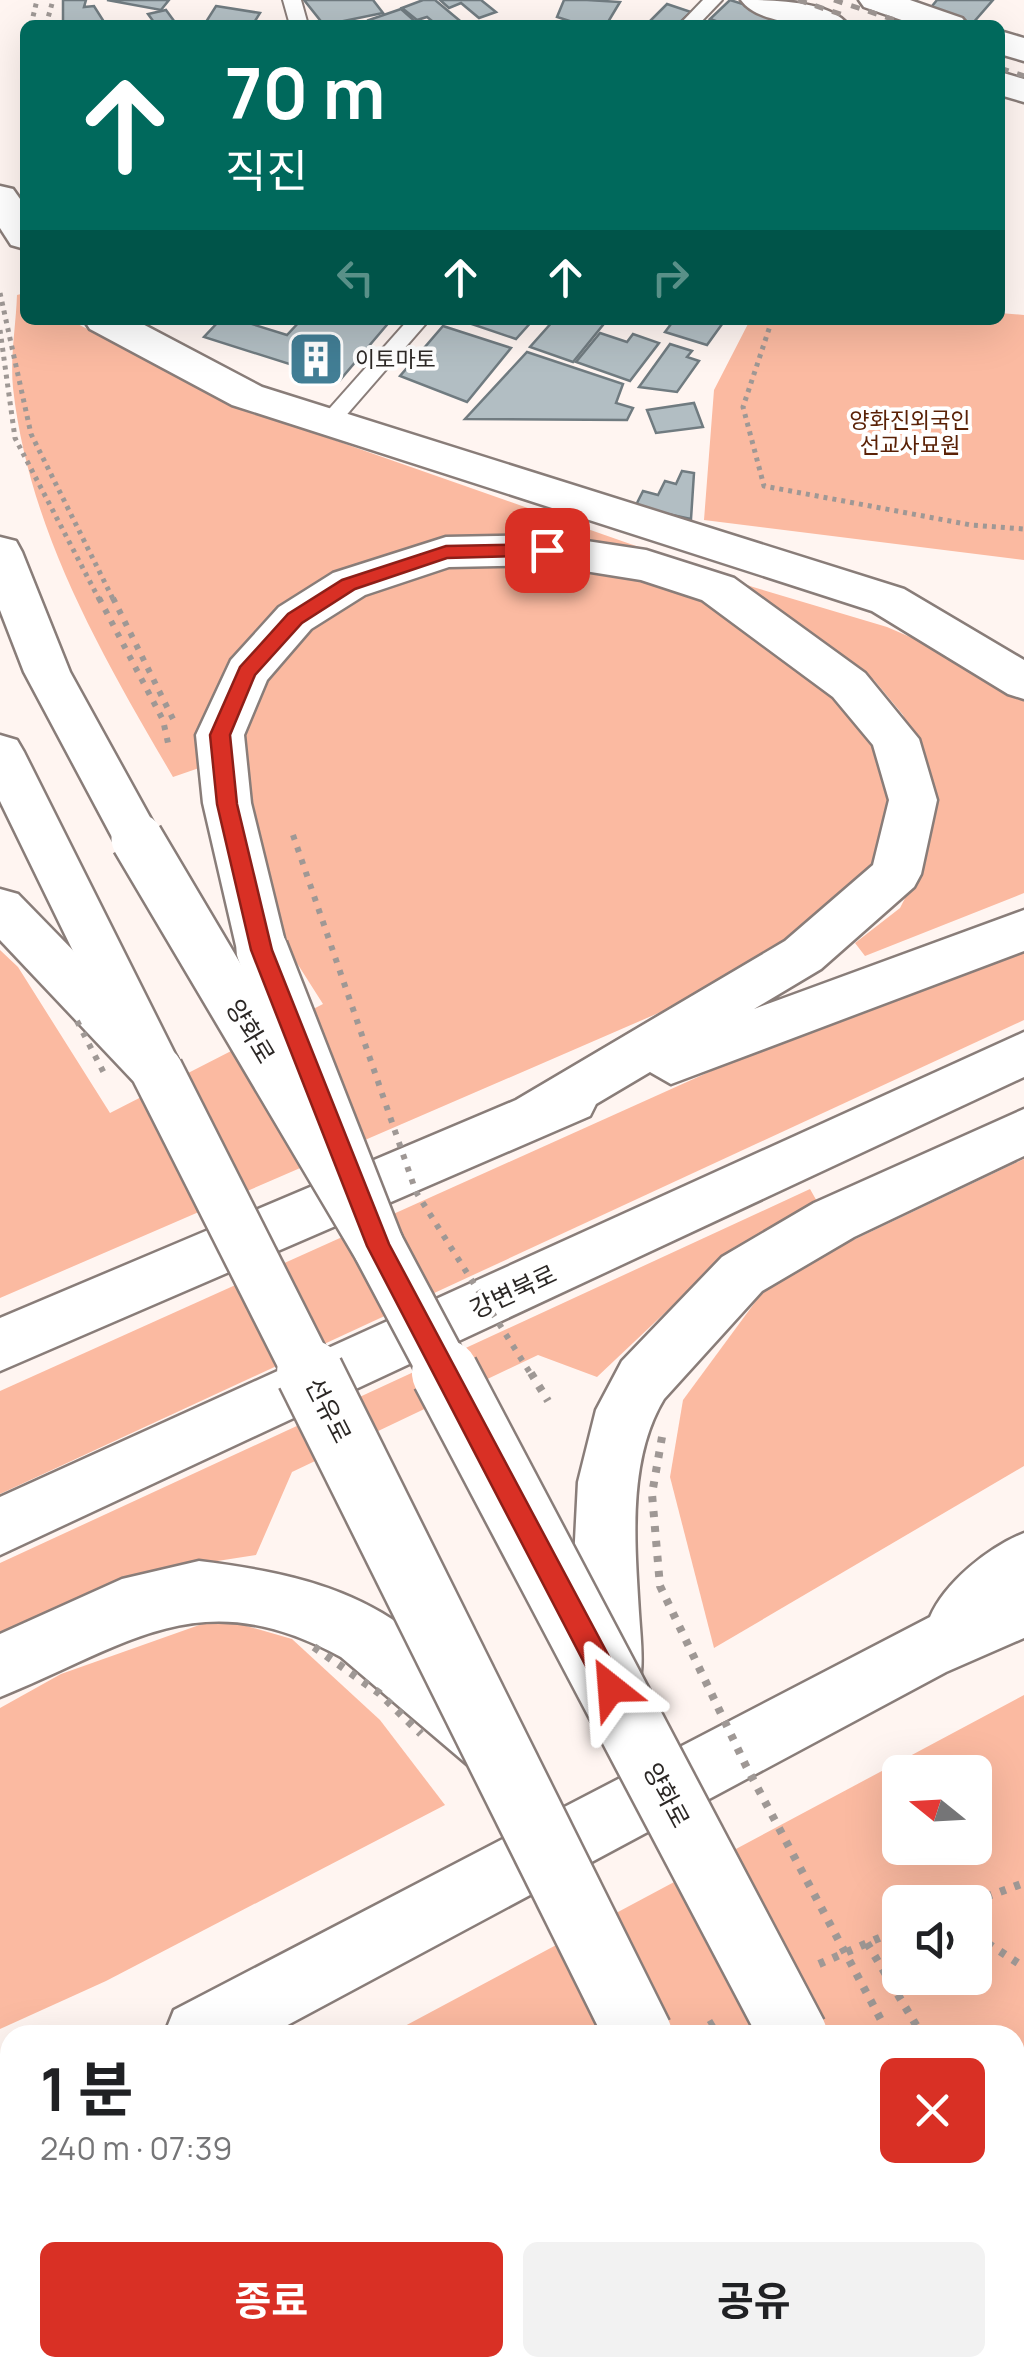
<!DOCTYPE html>
<html lang="ko">
<head>
<meta charset="utf-8">
<style>
  body { margin:0; font-family:Manrope,"Noto Sans KR",sans-serif; background:#f2f2f2; color:#202124; height:100vh; display:flex; flex-direction:column; font-size:38px; white-space:nowrap }
  * { box-sizing:border-box; margin:0 }
  p { font-size:32px; color:#757577 }
  .icon { flex:none; width:55px; height:55px; fill:none; stroke:currentColor; stroke-width:2; stroke-linecap:round; stroke-linejoin:round }
  .map { position:relative; flex:1; overflow:hidden }
  .sheet { position:absolute; left:0px; top:2025px; width:1025px; height:352px; display:flex; flex-direction:column; background:#fff; border-radius:30px 30px 0 0; box-shadow:0 10px 40px #0002 }
  .sheet>* { flex:none }
  .guide { position:absolute; left:20px; top:20px; width:985px; height:305px; border-radius:15px; box-shadow:0 10px 40px #0002; background:#00695c; color:#fff; overflow:hidden }
  .needle { width:65px; rotate:288deg }
  .controls { position:absolute; left:882px; top:1755px; display:grid; gap:20px }
  .controls a { display:grid; place-items:center; width:110px; height:110px; border-radius:15px; background:#fff; box-shadow:0 10px 40px #0002; font-size:50px }
  .pin { position:absolute; display:grid; place-items:center; width:85px; height:85px; color:#fff; margin:-42px; border-radius:20px; box-shadow:0 5px 15px #0006 }
  .me { position:absolute; width:110px; margin:-55px; rotate:332deg; stroke-linejoin:round; filter:drop-shadow(0 0 8px #0008) }
  .turn { display:flex; align-items:center; gap:35px; height:210px; padding:0 40px; font-size:45px }
  .turn .icon { width:130px; height:130px; stroke-width:2.5 }
  .turn b { display:block; font-size:70px; line-height:85px }
  .lanes { display:flex; align-items:center; height:95px; padding:0 40px; background:#0003; justify-content:center; gap:50px; direction:ltr }
  .lanes .off { opacity:.35 }
  .round { display:grid; place-items:center; flex:none; width:105px; height:105px; border-radius:15px; background:#f2f2f2 }
  .headline { display:flex; align-items:center; justify-content:space-between; height:170px; padding:0 40px }
  h1 { font-size:60px; font-weight:700; line-height:75px }
  .button { display:flex; gap:20px; margin-top:auto; padding:20px 40px }
  .button a { flex:1; height:115px; border-radius:15px; background:#d93025; color:#fff; font-size:40px; font-weight:700; line-height:115px; text-align:center }
  .button a+a { background:#f2f2f2; color:#202124 }
  .map>svg:first-child { display:block }
</style>
</head>
<body>
<div class="map">
<svg width="1024" height="2377" viewBox="0 0 1024 2377">
  <rect width="100%" height="100%" fill="#fff5f1"/>
  <g fill="#fbbaa1" fill-rule="evenodd">
    <path d="M25,293V320H70L234,405L753,587L887,627L998,675L1024,694V893L865,956L855,943L900,908L924,861L933,823L931,785L903,715L874,680L799,627L506,539L285,618L202,767L173,777C102,655 29,531 13,388C10,358 16,325 17,295Z"/>
    <polygon points="1000,313 1024,315 1024,560 704,520 714,390 750,320 1000,320"/>
    <polygon points="500,560 636,575 688,592 770,637 886,739 898,804 875,871 826,922 707,992 0,1298 0,950 18,967 110,1113 323,1004 267,916 237,731 260,679 297,631 383,579"/>
    <polygon points="1024,951 1024,1020 0,1494 0,1391 780,1040"/>
    <polygon points="1024,1159 1024,1466 714,1648 670,1477 683,1400 764,1290 845,1244"/>
    <polygon points="810,1189 823,1212 725,1256 597,1377 538,1355 292,1472 256,1555 140,1573 0,1639 0,1563"/>
    <polygon points="219,1618 292,1639 380,1720 445,1805 106,1981 0,2029 0,1708 61,1674"/>
    <path d="M1024,1695V2352L1015,2359V2035H388ZM900,1772H975V1848H900ZM900,1902H975V1978H900Z"/>
    <polygon points="10,2245 10,2368 1003,2368 990,2377 0,2377 0,2251"/>
  </g>
  <g fill="#b2bec3" stroke="#707b80" stroke-width="2.5">
    <polygon points="63,0 86,0 84,7 94,6 106,25 63,25"/>
    <polygon points="107,0 169,0 161,10"/>
    <polygon points="304,0 373,0 383,13 324,25"/>
    <polygon points="423,0 435,0 465,25 437,25 427,17 417,20 402,8"/>
    <polygon points="440,0 481,0 496,12 479,18 461,3 449,8"/>
    <polygon points="564,0 587,0 620,2 608,22 582,25 557,17"/>
    <polygon points="730,0 778,15 768,25 727,25 710,19"/>
    <polygon points="937,0 993,0 972,24 928,11"/>
    <polygon points="667,4 691,12 677,25 646,25"/>
    <polygon points="216,6 260,13 255,21 204,25"/>
    <polygon points="401,9 418,24 375,25 369,20"/>
    <polygon points="166,10 177,25 156,25 148,14"/>
    <polygon points="220,320 239,320 287,335 301,320 391,320 340,380 204,337"/>
    <polygon points="460,320 533,320 516,339"/>
    <polygon points="554,320 607,320 573,362 530,347"/>
    <polygon points="674,320 725,320 707,345 665,332"/>
    <polygon points="443,326 511,348 467,402 400,376"/>
    <polygon points="600,333 627,342 633,334 659,343 630,381 576,362"/>
    <polygon points="670,344 692,351 687,357 699,361 677,392 639,387"/>
    <polygon points="527,352 623,384 616,403 633,408 627,420 465,419"/>
    <polygon points="694,403 703,427 656,433 647,410"/>
    <polygon points="682,471 694,473 691,519 635,507 643,491 658,495 665,481 676,484"/>
  </g>
  <g fill="none" stroke-linecap="round" stroke-linejoin="round">
    <g stroke="#897d79" stroke-width="4">
      <g id="service">
        <polygon points="283,0 301,0 308,25 290,25"/>
        <polygon points="703,0 722,0 698,25 679,25"/>
        <polygon points="408,320 429,320 336,427 322,427 322,417"/>
      </g>
    </g>
    <g stroke="#897d79" stroke-width="5">
      <g id="minor">
        <path d="M741,0C769,0 830,0 848,25C819,25 759,26 741,0Z"/>
        <polygon points="859,0 910,0 962,18 968,25 916,25 864,7"/>
        <polygon points="1000,31 1024,38 1024,61 1000,54"/>
        <polygon points="1000,72 1024,79 1024,102 1000,95"/>
      </g>
    </g>
    <g stroke="#897d79" stroke-width="5">
      <g id="primary">
        <polygon points="0,537 16,541 22,552 70,672 162,839 154,852 137,858 120,852 24,672 0,610"/>
        <polygon points="0,735 17,740 24,752 182,1068 175,1083 156,1090 137,1083 130,1068 0,801"/>
        <polygon points="761,2368 838,2368 842,2377 765,2377"/>
        <polygon points="932,2368 1009,2368 1013,2377 936,2377"/>
      </g>
    </g>
    <g stroke="#897d79" stroke-width="5">
      <g id="trunk">
        <polygon points="0,186 13,189 25,206 25,249 11,245 0,228"/>
        <polygon points="84,320 135,320 262,387 904,589 1024,660 1024,699 1008,694 872,611 232,405 90,329"/>
        <polygon points="547,535 646,550 734,578 865,673 919,739 937,800 921,874 914,887 821,969 754,1009 1024,910 1024,951 671,1084 650,1072 596,1104 590,1116 0,1371 0,1318 516,1100 785,941 873,865 889,800 873,745 833,697 702,600 641,580 547,565 449,567 365,595 311,629 267,680 244,735 251,803 287,950 280,964 262,970 244,964 237,950 203,803 196,735 231,660 279,607 333,573 446,537"/>
        <polygon points="0,889 18,894 176,1056 184,1071 176,1086 157,1093 138,1086 0,940"/>
        <polygon points="1024,1032 1024,1077 0,1555 0,1497"/>
        <path d="M1024,1109V1156L854,1237L762,1291L664,1399C627,1460 635,1544 639,1613C641,1645 646,1675 633,1705L611,1714L589,1705L579,1683L574,1560L578,1482L596,1410L622,1361L722,1257L814,1203Z"/>
        <path d="M1024,1533V1638L946,1672L269,2035H164L174,2010L930,1617C945,1582 989,1547 1024,1533Z"/>
        <path d="M199,1561C262,1569 327,1580 382,1613C429,1641 471,1685 514,1719L523,1742L514,1765L491,1774L468,1765L341,1657C199,1580 129,1645 0,1697V1634L122,1579Z"/>
        <polygon points="10,2099 10,2171 0,2176 0,2104"/>
      </g>
    </g>
    <g stroke="#9f9895" stroke-width="5" stroke-dasharray="4 5" stroke-linecap="butt">
      <polyline points="31,25 37,0"/>
      <polyline points="46,25 53,0"/>
      <polyline points="25,50 25,135"/>
      <polyline points="0,293 31,434 114,601"/>
      <polyline points="772,320 743,407 764,486 971,525 1024,529"/>
      <polyline points="0,330 15,438 100,601"/>
    </g>
    <g stroke="#9f9895" stroke-width="6" stroke-dasharray="5 8" stroke-linecap="butt">
      <polyline points="99,598 163,720 168,743"/>
      <polyline points="113,598 173,719"/>
    </g>
    <g stroke="#9f9895" stroke-width="8" stroke-dasharray="6 9" stroke-linecap="butt">
      <polyline points="972,1902 1024,1883"/>
      <polyline points="975,1935 1024,1967"/>
      <polyline points="867,1943 922,2035"/>
      <polyline points="819,1964 900,1929"/>
      <polyline points="696,2033 720,2019"/>
      <polyline points="1015,2204 1024,2218"/>
      <polyline points="1015,2260 1024,2276"/>
      <polyline points="656,2368 660,2377"/>
      <polyline points="668,2368 668,2377"/>
      <polyline points="727,2368 731,2377"/>
      <polyline points="185,2377 199,2368"/>
    </g>
    <use href="#service" fill="#fff" fill-rule="evenodd"/>
    <use href="#minor" fill="#fff" fill-rule="evenodd"/>
    <use href="#primary" fill="#fff" fill-rule="evenodd"/>
    <use href="#trunk" fill="#fff" fill-rule="evenodd"/>
    <g stroke="#9e9693" stroke-width="5" stroke-dasharray="9 9" stroke-linecap="butt">
      <polyline points="798,0 846,16"/>
      <polyline points="834,0 910,25"/>
      <polyline points="1000,68 1024,76"/>
    </g>
    <g stroke="#897d79" stroke-width="56" stroke-linecap="butt">
      <g id="primary-bridge-far1">
        <polyline points="137,839 378,1246 447,1376"/>
        <polyline points="157,1071 311,1376"/>
      </g>
    </g>
    <g stroke="#897d79" stroke-width="71" stroke-linecap="butt">
      <g id="primary-bridge">
        <polyline points="310,1373 639,2035"/>
        <polyline points="445,1373 794,2035"/>
      </g>
    </g>
    <g stroke="#897d79" stroke-width="56" stroke-linecap="butt">
      <polyline id="trunk-bridge" points="262,950 378,1246"/>
    </g>
    <g stroke="#9f9895" stroke-width="6" stroke-dasharray="5 8" stroke-linecap="butt">
      <polyline points="293,835 416,1192 532,1376"/>
      <polyline points="77,1021 106,1077"/>
    </g>
    <g stroke="#9f9895" stroke-width="8" stroke-dasharray="6 9" stroke-linecap="butt">
      <polyline points="531,1373 548,1401"/>
      <polyline points="662,1437 652,1494 660,1586 746,1766 889,2035"/>
      <polyline points="314,1647 379,1693 421,1734"/>
    </g>
    <use href="#primary-bridge-far1" stroke="#fff" stroke-width="51"/>
    <use href="#primary-bridge" stroke="#fff" stroke-width="66"/>
    <use href="#trunk-bridge" stroke="#fff" stroke-width="51"/>
  </g>
  <polygon fill="#d93025" stroke="#8d1f18" stroke-width="2.5" points="547,544 556,550 554,555 447,558 355,589 302,623 255,675 230,735 237,804 272,950 389,1244 621,1679 624,1688 621,1697 611,1701 602,1697 367,1246 251,950 217,804 210,735 240,667 288,614 342,580 446,546"/>
  <defs>
    <g id="building-square" transform="scale(2.875)"><rect x="-9" y="-9" width="18" height="18" rx="4" fill="#427e95" stroke="#fff"/><path d="M-4-6H4V6H1V3H-1V6H-4ZM-2.5-4.3h1.7v1.8h-1.7ZM.8-4.3h1.7v1.8H.8ZM-2.5-1h1.7V.8h-1.7ZM.8-1h1.7V.8H.8Z" fill="#fff"/></g>
  </defs>
  <g fill-rule="evenodd">
    <use href="#building-square" x="316" y="359"/>
  </g>
  <g text-anchor="middle" dominant-baseline="central" stroke-width="8" stroke-linejoin="round" paint-order="stroke">
    <g font-size="22" fill="#2c2826" stroke="#fff" text-anchor="start">
      <text x="355" y="359">이토마토</text>
    </g>
    <g font-size="22" fill="#5a2106" stroke="#fff">
      <text x="910" y="420">양화진외국인<tspan x="910" dy="25">선교사묘원</tspan></text>
    </g>
    <g font-size="25" fill="#2c2826" stroke="#fff">
      <text transform="translate(251 1031) rotate(59)">양화로</text>
      <text transform="translate(513 1291) rotate(-25)">강변북로</text>
      <text transform="translate(329 1410) rotate(63)">선유로</text>
      <text transform="translate(667 1795) rotate(62)">양화로</text>
    </g>
  </g>
</svg>
<div class="controls">
<a><svg class="needle" viewBox="-14 -14 28 28"><path d="M0-13l5 13h-10z" fill="#e53935"/><path d="M0 13l5-13h-10z" fill="#757577"/></svg></a>
<a><svg class="icon" aria-label="sound" viewBox="0 0 24 24"><path d="M4 9h4l5-4v14l-5-4H4zM17 9q2 3 0 6"/></svg></a>
</div>
<div class="pin" style="left:547px;top:550px;background:#d93025"><svg class="icon" aria-label="arrive" viewBox="0 0 24 24"><path d="M6 21V4h12l-3 4 3 4H6"/></svg></div>
<svg class="me" style="left:611px;top:1688px" viewBox="-20 -20 40 40"><path d="M0-17L14 15 0 8-14 15z" fill="#d93025" stroke="#fff" stroke-width="4"/></svg>
<div class="guide">
<div class="turn"><svg class="icon" aria-label="ahead" viewBox="0 0 24 24"><path d="M12 20V5M6 11l6-6 6 6"/></svg><div><b>70 m</b>직진</div></div>
<div class="lanes"><svg class="icon off" aria-label="left" viewBox="0 0 24 24"><path d="M17 20v-9H6M10 6l-5 5 5 5"/></svg><svg class="icon" aria-label="ahead" viewBox="0 0 24 24"><path d="M12 20V5M6 11l6-6 6 6"/></svg><svg class="icon" aria-label="ahead" viewBox="0 0 24 24"><path d="M12 20V5M6 11l6-6 6 6"/></svg><svg class="icon off" aria-label="right" viewBox="0 0 24 24"><path d="M7 20v-9h11M14 6l5 5-5 5"/></svg></div>
</div>
<section class="sheet">
<div class="headline"><div><h1>1 분</h1><p>240 m · 07:39</p></div><a class="round" style="background:#d93025;color:#fff"><svg class="icon" aria-label="close" viewBox="0 0 24 24"><path d="M6 6l12 12M18 6L6 18"/></svg></a></div>
<div class="button"><a>종료</a><a>공유</a></div>
</section>
</div>
</body>
</html>
